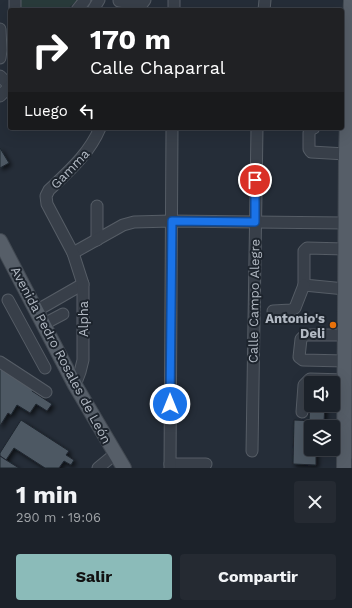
<!DOCTYPE html>
<html lang="es">
<head>
<meta charset="utf-8">
<style>
  body { margin:0; font-family:"Work Sans",sans-serif; background:#252a32; color:#f1f3f6; height:100vh; display:flex; flex-direction:column; font-size:15px; white-space:nowrap }
  * { box-sizing:border-box; margin:0 }
  p { font-size:13px; color:#a0a4a8 }
  .icon { flex:none; width:22px; height:22px; fill:none; stroke:currentColor; stroke-width:2; stroke-linecap:round; stroke-linejoin:round }
  .map { position:relative; height:468px; overflow:hidden }
  .sheet { display:flex; flex-direction:column; background:#1c222a; flex:1 }
  .sheet>* { flex:none }
  .top-card { position:absolute; left:8px; top:8px; width:336px; height:122px; border-radius:4px; box-shadow:0 4px 16px #0002,0 0 0 1px #3a3f47; background:#202124; color:#fff; overflow:hidden }
  .controls { position:absolute; left:304px; top:376px; display:grid; gap:8px }
  .controls a { display:grid; place-items:center; width:36px; height:36px; border-radius:4px; background:#1c222a; box-shadow:0 4px 16px #0002,0 0 0 1px #3a3f47; font-size:20px }
  .pin { position:absolute; display:grid; place-items:center; width:34px; height:34px; color:#fff; margin:-17px; border:2px solid #fff; border-radius:50%; box-shadow:0 1px 4px #0007 }
  .me { position:absolute; width:44px; margin:-22px; rotate:0deg; stroke-linejoin:round; filter:drop-shadow(0 0 3px #0008) }
  .turn { display:flex; align-items:center; gap:14px; height:84px; padding:0 16px; font-size:18px }
  .turn .icon { width:52px; height:52px; stroke-width:2.5 }
  .turn b { display:block; font-size:28px; line-height:34px }
  .then { display:flex; align-items:center; height:38px; padding:0 16px; background:#0003; gap:8px; font-size:15px }
  .round { display:grid; place-items:center; flex:none; width:42px; height:42px; border-radius:4px; background:#252a32 }
  .headline { display:flex; align-items:center; justify-content:space-between; height:68px; padding:0 16px }
  h1 { font-size:24px; font-weight:700; line-height:30px }
  .cta { display:flex; gap:8px; margin-top:auto; padding:8px 16px }
  .cta a { flex:1; height:46px; border-radius:4px; background:#8bbbb9; color:#111; font-size:16px; font-weight:700; line-height:46px; text-align:center }
  .cta a+a { background:#252a32; color:#f1f3f6 }
  .map>svg:first-child { display:block }
</style>
</head>
<body>
<div class="map">
<svg width="352" height="468" viewBox="0 0 352 468">
  <defs>
    <filter id="shadow"><feDropShadow dx="2.5" dy="2.5" stdDeviation="2" flood-color="#0009"/></filter>
  </defs>
  <rect width="100%" height="100%" fill="#252d38"/>
  <polygon fill="#293b3b" points="21,0 78,0 66,10 21,10"/>
  <g fill="#4d5863" stroke="#1f262f" filter="url(#shadow)">
    <polygon points="0,148 9,163 0,168"/>
    <polygon points="0,363 35,386 32,391 52,404 47,411 36,404 30,413 17,405 11,415 8,413 0,426"/>
    <polygon points="310,395 311,395 311,405 325,405 324,421 309,421"/>
    <polygon points="21,420 69,451 66,455 74,460 71,465 64,461 59,468 45,468 14,448 6,460 0,456 0,453"/>
    <polygon points="294,420 317,421 317,427 311,427 311,449 316,449 316,465 293,464"/>
    <polygon points="0,456 6,460 19,468 0,468"/>
  </g>
  <g fill="none" stroke-linecap="round" stroke-linejoin="round">
    <g stroke="#565d66" stroke-width="13">
      <g id="minor">
        <polyline points="15,0 15,10"/>
        <polyline points="119,1 142,4 145,0"/>
        <polyline points="77,10 85,0"/>
        <polyline points="93,10 99,0"/>
        <polyline points="174,10 174,0"/>
        <polyline points="264,10 265,0"/>
        <polyline points="0,29 1,50 0,58"/>
        <polyline points="0,76 10,86"/>
        <polyline points="0,96 10,86"/>
        <polyline points="314,128 312,128 309,133 309,149 311,152 346,154"/>
        <polyline points="97,206 97,240"/>
        <polyline points="73,253 123,225 134,222 171,221 345,223"/>
        <polyline points="345,289 304,285 304,251 307,248 345,249"/>
        <polyline points="8,300 45,368"/>
        <polyline points="36,311 83,284"/>
        <polyline points="273,311 291,310 295,308 304,285"/>
        <polyline points="44,324 63,314"/>
        <polyline points="345,361 303,360 299,357 301,339 305,335 345,335"/>
        <polyline points="0,362 46,392"/>
        <path d="M75,385L80,372L83,360V284L73,253L47,204L46,196L49,190C69,171 89,154 100,128"/>
        <polyline points="302,412 304,385 310,379 345,380"/>
        <polyline points="252,451 257,128"/>
        <polyline points="170,464 206,464"/>
        <polyline points="98,468 115,454"/>
        <polyline points="170,468 172,128"/>
        <polyline points="352,468 352,464"/>
      </g>
    </g>
    <g stroke="#414851" stroke-width="16">
      <g id="major">
        <polyline points="0,241 75,385 124,468"/>
        <polyline points="344,468 346,154 351,0"/>
      </g>
    </g>
    <use href="#minor" stroke="#383f49" stroke-width="11"/>
    <use href="#major" stroke="#565e68" stroke-width="14"/>
  </g>
  <g fill="none" stroke-linecap="round" stroke-linejoin="round">
    <g stroke="#114b97" stroke-width="10">
      <polyline id="route" points="170,404 172,221 255,222 255,180"/>
    </g>
    <use href="#route" stroke="#1a73e8" stroke-width="7"/>
  </g>
  <circle fill="#e8710a" stroke="#1d242d" stroke-width="1.5" cx="333" cy="325" r="4"/>
  <g text-anchor="middle" dominant-baseline="central" stroke-width="4" stroke-linejoin="round" paint-order="stroke">
    <g font-size="13" fill="#b3bac4" stroke="#1d242d">
      <text transform="translate(70 169) rotate(-46)">Gamma</text>
      <text transform="translate(254 301) rotate(-89)">Calle Campo Alegre</text>
      <text transform="translate(83 319) rotate(-90)">Alpha</text>
      <text transform="translate(61 355) rotate(62)">Avenida Pedro Rosales de León</text>
    </g>
    <g font-size="13" font-weight="bold" fill="#b3bac4" stroke="#1d242d" text-anchor="end">
      <text x="325" y="318">Antonio's<tspan x="325" dy="15">Deli</tspan></text>
    </g>
  </g>
</svg>
<div class="controls">
<a><svg class="icon" aria-label="sound" viewBox="0 0 24 24"><path d="M4 9h4l5-4v14l-5-4H4zM17 9q2 3 0 6"/></svg></a>
<a><svg class="icon" aria-label="layers" viewBox="0 0 24 24"><path d="M12 4l9 5-9 5-9-5zM3 14l9 5 9-5"/></svg></a>
</div>
<div class="pin" style="left:255px;top:180px;background:#d93025"><svg class="icon" aria-label="arrive" viewBox="0 0 24 24"><path d="M6 21V4h12l-3 4 3 4H6"/></svg></div>
<svg class="me" style="left:170px;top:404px" viewBox="-20 -20 40 40"><circle r="17" fill="#1a73e8" stroke="#fff" stroke-width="3"/><path d="M0-11L8 9 0 5-8 9z" fill="#fff"/></svg>
<div class="top-card">
<div class="turn"><svg class="icon" aria-label="right" viewBox="0 0 24 24"><path d="M7 20v-9h11M14 6l5 5-5 5"/></svg><div><b>170 m</b>Calle Chaparral</div></div>
<div class="then">Luego<svg class="icon" aria-label="left" viewBox="0 0 24 24"><path d="M17 20v-9H6M10 6l-5 5 5 5"/></svg></div>
</div>
</div>
<section class="sheet">
<div class="headline"><div><h1>1 min</h1><p>290 m · 19:06</p></div><a class="round"><svg class="icon" aria-label="close" viewBox="0 0 24 24"><path d="M6 6l12 12M18 6L6 18"/></svg></a></div>
<div class="cta"><a>Salir</a><a>Compartir</a></div>
</section>
</body>
</html>
